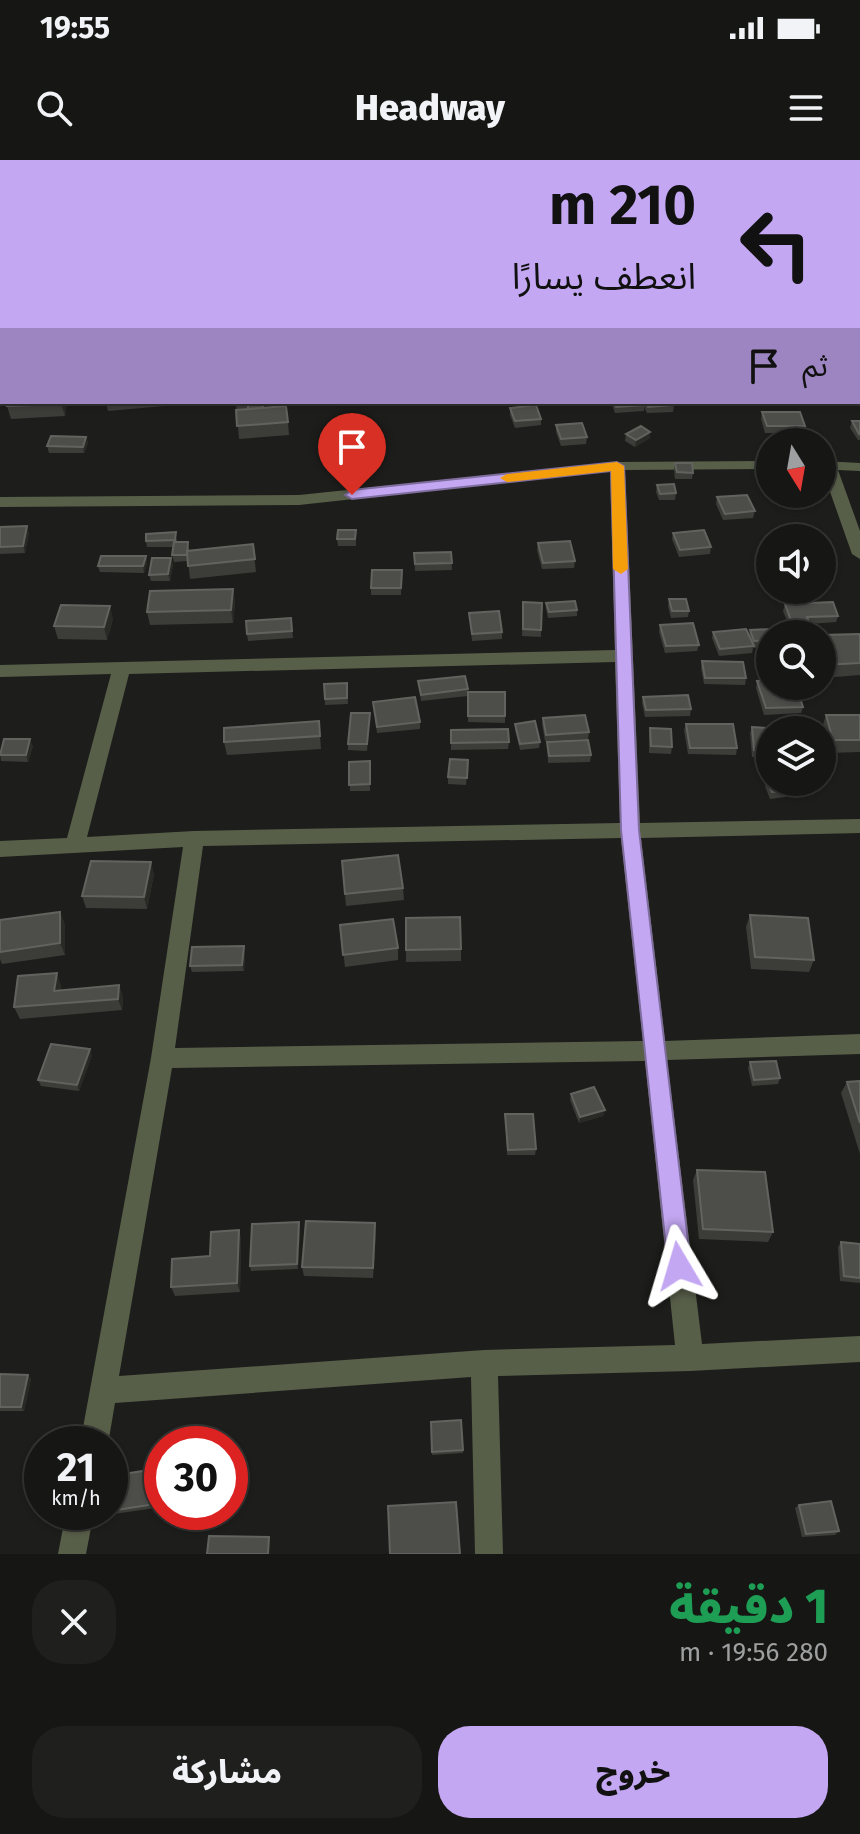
<!DOCTYPE html>
<html lang="ar">
<head>
<meta charset="utf-8">
<style>
  body { margin:0; font-family:"Fira Sans","Noto Sans Arabic",sans-serif; background:#1f1f1d; color:#f1f3f6; direction:rtl; height:100vh; display:flex; flex-direction:column; font-size:30px; white-space:nowrap }
  * { box-sizing:border-box; margin:0 }
  p { font-size:26px; color:#9e9fa0 }
  .icon { flex:none; width:44px; height:44px; fill:none; stroke:currentColor; stroke-width:2; stroke-linecap:round; stroke-linejoin:round }
  .map { position:relative; height:1394px; overflow:hidden; direction:ltr }
  .details { display:flex; flex-direction:column; background:#161614; flex:1 }
  .details>* { flex:none }
  .top-card { position:absolute; left:0px; top:0px; width:860px; height:244px; box-shadow:0 2px 6px #0004,0 0 0 2px #353534; direction:rtl; background:#c3a7f2; color:#111; overflow:hidden }
  .needle { width:52px; rotate:169deg }
  .buttons { position:absolute; left:756px; top:268px; display:grid; gap:16px }
  .buttons a { display:grid; place-items:center; width:80px; height:80px; border-radius:50%; background:#161614; box-shadow:0 2px 6px #0004,0 0 0 2px #353534; font-size:40px }
  .speed { position:absolute; left:24px; top:1266px; display:flex; gap:16px; font-size:40px; font-weight:700; text-align:center }
  .speed>* { display:grid; place-content:center; width:104px; height:104px; border-radius:50%; background:#161614; box-shadow:0 2px 6px #0004,0 0 0 2px #353534; line-height:1 }
  .speed small { font-size:20px; font-weight:400 }
  .speed .limit { border:12px solid #d22; background:#fff; color:#111 }
  .pin { position:absolute; display:grid; place-items:center; width:68px; height:68px; color:#fff; margin:-82px -34px; border-radius:50% 50% 50% 0; rotate:-45deg; box-shadow:0 0 8px #0007 }
  .pin .icon { rotate:45deg }
  .me { position:absolute; width:88px; margin:-44px; rotate:353deg; stroke-linejoin:round; filter:drop-shadow(0 0 6px #0008) }
  .turn { display:flex; align-items:center; gap:28px; height:168px; padding:0 32px; font-size:36px }
  .turn .icon { width:104px; height:104px; stroke-width:2.5 }
  .turn b { display:block; font-size:56px; line-height:68px }
  .then { display:flex; align-items:center; height:76px; padding:0 32px; background:#0003; gap:16px; font-size:30px }
  .round { display:grid; place-items:center; flex:none; width:84px; height:84px; border-radius:32px; background:#1f1f1d }
  .summary { display:flex; align-items:center; justify-content:space-between; height:136px; padding:0 32px }
  h1 { font-size:48px; font-weight:800; line-height:60px; color:#1e9e55 }
  .button { display:flex; gap:16px; margin-top:auto; padding:16px 32px }
  .button a { flex:1; height:92px; border-radius:32px; background:#c3a7f2; color:#111; font-size:32px; font-weight:800; line-height:92px; text-align:center }
  .button a+a { background:#1f1f1d; color:#f1f3f6 }
  .status { display:flex; justify-content:space-between; align-items:center; height:56px; padding:0 40px; background:#161614; direction:ltr }
  .status svg { height:22px; fill:currentColor }
  header { display:flex; justify-content:space-between; align-items:center; height:104px; padding:0 32px; background:#161614; font-size:36px; font-weight:800 }
  .map>svg:first-child { display:block }
</style>
</head>
<body>
<div class="status"><b>19:55</b><svg viewBox="0 0 49 12"><path d="M0 12V9h3v3zM5 12V6h3v6zM10 12V3h3v9zM15 12V0h3v12zM26 1h20v11H26zM47 4h2v5h-2z"/></svg></div>
<header><svg class="icon" aria-label="menu" viewBox="0 0 24 24"><path d="M4 6h16M4 12h16M4 18h16"/></svg>Headway<svg class="icon" aria-label="search" viewBox="0 0 24 24"><circle cx="10" cy="10" r="6"/><path d="M15 15l6 6"/></svg></header>
<div class="map">
<svg width="860" height="1394" viewBox="0 0 860 1394">
  <rect width="100%" height="100%" fill="#1d1e1b"/>
  <g fill="none" stroke-linecap="round" stroke-linejoin="round">
    <g fill="#585f49" fill-rule="evenodd">
      <polygon points="0,53 2,54 2,62 0,61"/>
      <rect x="858" y="183" width="2" height="8"/>
      <path d="M770,301V309L625,310L640,663L860,659V673L641,678L665,881L860,874V894L667,900L702,1184L860,1176V1202L690,1211L498,1216L503,1394H475L471,1217L115,1243L108,1284H80L151,898L183,687L0,697V681L67,678L111,514L0,517V505L615,490L610,311L299,345L0,347V337L299,335L617,302ZM615,502L620,663L194,671L87,677L129,514ZM621,678L643,881L175,888L203,686ZM645,901L675,1185L484,1190L119,1216L172,908Z"/>
      <polygon points="822,301 860,303 860,311 838,310 860,371 860,399 852,394 822,309"/>
      <polygon points="66,1352 94,1352 86,1394 58,1394"/>
    </g>
  </g>
  <g fill="#3c3d39">
    <polygon points="8,242 67,242 65,256 11,259 7,246"/>
    <polygon points="106,242 198,242 198,243 108,251"/>
    <polygon points="236,242 264,242 264,248 288,262 289,275 239,279"/>
    <polygon points="611,242 672,242 674,245 673,252 647,253 644,247 644,251 615,253"/>
    <polygon points="510,248 541,259 541,265 515,268 510,255"/>
    <polygon points="762,252 805,266 803,273 765,273 761,259"/>
    <polygon points="852,261 860,261 860,280 858,280 850,268"/>
    <polygon points="556,265 587,277 586,284 561,286 556,272"/>
    <polygon points="626,274 650,278 635,287 625,281"/>
    <polygon points="86,277 88,283 84,293 49,293 47,286"/>
    <polygon points="675,303 693,313 692,319 675,319 674,310"/>
    <polygon points="657,325 676,333 675,340 659,340 656,332"/>
    <polygon points="717,337 755,351 753,358 723,360 716,344"/>
    <polygon points="0,367 29,373 25,393 0,394"/>
    <polygon points="356,370 356,386 338,386 337,379"/>
    <polygon points="673,373 711,387 710,394 679,397 672,379"/>
    <polygon points="177,379 177,382 189,388 189,391 253,384 256,412 190,419 188,401 174,402 172,395 173,387 147,387 146,381"/>
    <polygon points="538,383 575,401 574,408 542,409 537,390"/>
    <polygon points="451,392 452,410 415,411 414,393"/>
    <polygon points="146,396 147,403 144,413 100,412 98,406"/>
    <polygon points="171,398 173,405 170,421 151,421 149,415"/>
    <polygon points="402,410 401,435 371,435 371,428"/>
    <polygon points="233,429 235,442 233,463 150,465 147,452"/>
    <polygon points="669,439 689,451 688,457 671,458 668,446"/>
    <polygon points="523,442 541,470 541,477 522,476"/>
    <polygon points="546,443 577,450 577,456 548,458 546,449"/>
    <polygon points="785,444 838,456 836,462 809,464 811,468 810,474 770,474 770,487 753,488 752,493 719,496 712,478 713,472 749,476 750,470 790,468 783,451"/>
    <polygon points="469,453 502,472 502,479 472,481"/>
    <polygon points="291,458 293,478 248,481 247,474"/>
    <polygon points="113,459 107,480 58,479 54,466"/>
    <polygon points="660,465 699,485 697,491 665,493 659,472"/>
    <polygon points="860,474 860,515 822,518 822,475"/>
    <polygon points="702,501 746,518 745,525 704,524 701,508"/>
    <polygon points="418,521 468,529 468,532 505,556 505,563 468,562 468,536 421,541"/>
    <polygon points="757,521 803,547 801,553 764,555 756,528"/>
    <polygon points="347,523 348,544 325,545 324,524"/>
    <polygon points="643,537 691,549 690,556 645,557 642,543"/>
    <polygon points="373,542 420,562 420,569 377,573"/>
    <polygon points="370,553 367,591 348,590 348,584"/>
    <polygon points="826,555 860,555 860,592 828,593 822,568"/>
    <polygon points="543,558 589,572 588,579 545,581 542,564"/>
    <polygon points="319,561 321,589 227,595 224,582"/>
    <polygon points="515,564 540,582 539,588 520,590 515,570"/>
    <polygon points="686,564 737,588 736,595 688,594 684,570"/>
    <polygon points="752,567 770,591 768,598 752,597 750,573"/>
    <polygon points="650,568 672,587 671,594 649,593 649,575"/>
    <polygon points="451,570 509,582 508,589 451,590"/>
    <polygon points="547,582 591,595 590,602 548,603"/>
    <polygon points="33,586 28,602 1,601 0,591"/>
    <polygon points="468,600 466,625 448,624 448,617"/>
    <polygon points="370,601 370,631 350,631 349,602"/>
    <polygon points="767,620 794,630 792,636 770,639 765,626"/>
    <polygon points="342,701 403,728 404,740 346,746"/>
    <polygon points="154,714 147,749 86,748 82,736"/>
    <polygon points="750,755 814,800 809,812 751,809 746,767"/>
    <polygon points="406,758 461,789 461,801 406,802"/>
    <polygon points="0,760 65,764 65,795 2,804 0,799"/>
    <polygon points="340,765 398,788 398,800 345,807"/>
    <polygon points="245,793 244,811 192,812 190,806"/>
    <polygon points="61,825 61,830 119,825 123,837 122,850 20,859 14,847"/>
    <polygon points="92,895 79,931 41,926 38,920"/>
    <polygon points="750,902 780,918 778,924 752,926 748,908"/>
    <polygon points="860,921 860,994 841,933 847,922"/>
    <polygon points="571,934 605,950 603,956 579,963 570,940"/>
    <polygon points="505,954 536,989 535,995 507,995"/>
    <polygon points="697,1010 773,1072 768,1082 699,1079 693,1020"/>
    <polygon points="300,1067 298,1109 251,1111 250,1106"/>
    <polygon points="239,1070 241,1080 240,1132 175,1136 171,1127 210,1096"/>
    <polygon points="376,1072 373,1118 304,1116 302,1107"/>
    <polygon points="841,1082 860,1084 860,1123 840,1121 838,1087"/>
    <polygon points="0,1214 31,1219 24,1251 0,1251"/>
    <polygon points="431,1262 463,1290 463,1293 432,1295"/>
    <polygon points="162,1308 162,1347 107,1355 104,1352 110,1352 110,1316"/>
    <polygon points="799,1345 839,1371 835,1375 802,1377 795,1348"/>
  </g>
  <g fill="#292a26">
    <polygon points="62,242 67,242 65,256 61,244"/>
    <polygon points="650,272 650,278 635,287 636,280"/>
    <polygon points="86,277 88,283 84,293 83,287"/>
    <polygon points="27,366 29,373 25,393 23,386"/>
    <polygon points="146,396 147,403 144,413 143,406"/>
    <polygon points="171,398 173,405 170,421 168,414"/>
    <polygon points="233,429 235,442 233,463 231,450"/>
    <polygon points="110,446 113,459 107,480 104,467"/>
    <polygon points="30,579 33,586 28,602 26,595"/>
    <polygon points="151,702 154,714 147,749 144,737"/>
    <polygon points="60,752 65,764 65,795 60,783"/>
    <polygon points="244,786 245,793 244,811 242,805"/>
    <polygon points="57,813 61,825 59,843 54,831"/>
    <polygon points="119,825 123,837 122,850 118,839"/>
    <polygon points="90,889 92,895 79,931 77,925"/>
    <polygon points="605,950 603,956 579,963 580,957"/>
    <polygon points="299,1062 300,1067 298,1109 297,1104"/>
    <polygon points="375,1063 376,1072 373,1118 373,1108"/>
    <polygon points="239,1070 241,1080 240,1132 237,1123"/>
    <polygon points="28,1215 31,1219 24,1251 21,1247"/>
  </g>
  <g fill="#4d4e4a" stroke="#62635f" stroke-width="2">
    <polygon points="8,242 62,242 61,244 7,246"/>
    <polygon points="236,242 263,242 263,248 248,249 248,244 236,244"/>
    <polygon points="614,242 644,242 645,245 616,247"/>
    <polygon points="646,242 672,242 674,245 648,247"/>
    <polygon points="536,245 541,259 515,261 510,248"/>
    <polygon points="286,246 288,262 237,266 236,250"/>
    <polygon points="762,252 800,252 805,266 767,266"/>
    <polygon points="852,261 860,261 860,273 859,274"/>
    <polygon points="582,263 587,277 561,279 556,265"/>
    <polygon points="641,266 650,272 636,280 626,274"/>
    <polygon points="51,276 86,277 83,287 47,286"/>
    <polygon points="675,303 692,303 693,313 677,312"/>
    <polygon points="674,324 676,333 660,334 657,325"/>
    <polygon points="747,335 755,351 725,354 717,337"/>
    <polygon points="27,366 23,386 0,387 0,367"/>
    <polygon points="338,370 356,370 355,379 337,379"/>
    <polygon points="704,370 711,387 680,390 673,373"/>
    <polygon points="176,372 175,380 146,381 146,374"/>
    <polygon points="570,381 575,401 543,403 538,383"/>
    <polygon points="174,382 188,382 187,395 172,395"/>
    <polygon points="253,384 255,399 188,406 187,391"/>
    <polygon points="451,392 452,403 415,404 414,393"/>
    <polygon points="101,396 146,396 143,406 98,406"/>
    <polygon points="152,398 171,398 168,414 149,415"/>
    <polygon points="372,410 402,410 401,428 371,428"/>
    <polygon points="233,429 231,450 147,452 150,431"/>
    <polygon points="669,439 686,439 689,451 672,451"/>
    <polygon points="575,441 577,450 549,452 546,443"/>
    <polygon points="523,442 542,443 541,470 523,469"/>
    <polygon points="833,442 838,456 807,457 811,468 794,469 785,444"/>
    <polygon points="61,445 110,446 104,467 54,466"/>
    <polygon points="499,451 502,472 472,474 469,453"/>
    <polygon points="291,458 292,471 247,474 246,461"/>
    <polygon points="693,463 699,485 666,486 660,465"/>
    <polygon points="794,468 796,474 770,474 770,480 754,481 750,470"/>
    <polygon points="746,469 754,486 720,489 713,472"/>
    <polygon points="860,474 860,503 822,505 822,475"/>
    <polygon points="702,501 743,502 746,518 705,518"/>
    <polygon points="465,516 468,529 421,535 418,521"/>
    <polygon points="770,520 770,526 796,526 803,547 766,548 757,521"/>
    <polygon points="347,523 347,538 325,539 324,524"/>
    <rect x="468" y="532" width="37" height="24"/>
    <polygon points="688,535 691,549 646,550 643,537"/>
    <polygon points="415,537 420,562 377,567 373,542"/>
    <polygon points="351,553 370,553 367,584 348,584"/>
    <polygon points="585,555 589,572 546,575 543,558"/>
    <polygon points="826,555 860,555 860,580 833,580"/>
    <polygon points="319,561 320,576 224,582 224,568"/>
    <polygon points="535,561 540,582 520,584 515,564"/>
    <polygon points="686,564 733,564 737,588 690,588"/>
    <polygon points="811,566 812,570 772,570 771,568"/>
    <polygon points="752,567 767,568 770,591 754,590"/>
    <polygon points="650,568 671,569 672,587 651,586"/>
    <polygon points="508,569 509,582 451,583 451,570"/>
    <polygon points="4,579 30,579 26,595 0,595"/>
    <polygon points="588,580 591,595 549,596 547,582"/>
    <polygon points="450,599 468,600 467,618 448,617"/>
    <polygon points="370,601 370,624 349,625 349,602"/>
    <polygon points="770,619 770,622 791,622 794,630 772,632 767,620"/>
    <polygon points="398,695 403,728 345,734 342,701"/>
    <polygon points="91,701 151,702 144,737 82,736"/>
    <polygon points="60,752 60,783 0,792 0,760"/>
    <polygon points="750,755 808,758 814,800 755,797"/>
    <polygon points="460,757 461,789 406,790 406,758"/>
    <polygon points="393,759 398,788 343,795 340,765"/>
    <polygon points="244,786 242,805 190,806 192,787"/>
    <polygon points="57,813 54,831 119,825 118,839 14,847 18,816"/>
    <polygon points="51,884 90,889 77,925 38,920"/>
    <polygon points="776,901 780,918 754,920 750,902"/>
    <polygon points="860,921 860,963 847,922"/>
    <polygon points="594,927 605,950 580,957 571,934"/>
    <polygon points="505,954 533,954 536,989 508,990"/>
    <polygon points="697,1010 765,1012 773,1072 703,1069"/>
    <polygon points="306,1061 375,1063 373,1108 302,1107"/>
    <polygon points="299,1062 297,1104 250,1106 252,1064"/>
    <polygon points="239,1070 237,1123 171,1127 172,1099 210,1096 211,1072"/>
    <polygon points="841,1082 860,1084 860,1118 844,1116"/>
    <polygon points="0,1214 28,1215 21,1247 0,1247"/>
    <polygon points="461,1260 463,1290 432,1292 431,1262"/>
    <polygon points="162,1308 162,1343 110,1351 110,1316"/>
    <polygon points="831,1341 839,1371 806,1374 799,1345"/>
    <polygon points="456,1342 460,1394 390,1394 388,1346"/>
    <polygon points="209,1376 269,1377 268,1394 207,1394"/>
  </g>
  <polygon fill="#c3a7f2" stroke="#7f6d9d" stroke-width="2" points="617,302 624,306 639,670 691,1106 687,1114 679,1117 671,1114 668,1106 621,670 611,311 352,339 345,335 352,330"/>
  <polygon fill="#f59e0b" points="617,302 624,306 628,409 621,414 613,409 611,311 507,322 500,318 507,314"/>
</svg>
<div class="buttons">
<a><svg class="needle" viewBox="-14 -14 28 28"><path d="M0-13l5 13h-10z" fill="#e53935"/><path d="M0 13l5-13h-10z" fill="#9e9fa0"/></svg></a>
<a><svg class="icon" aria-label="sound" viewBox="0 0 24 24"><path d="M4 9h4l5-4v14l-5-4H4zM17 9q2 3 0 6"/></svg></a>
<a><svg class="icon" aria-label="search" viewBox="0 0 24 24"><circle cx="10" cy="10" r="6"/><path d="M15 15l6 6"/></svg></a>
<a><svg class="icon" aria-label="layers" viewBox="0 0 24 24"><path d="M12 4l9 5-9 5-9-5zM3 14l9 5 9-5"/></svg></a>
</div>
<div class="speed"><div>21<small>km/h</small></div><div class="limit">30</div></div>
<div class="pin" style="left:352px;top:335px;background:#d93025"><svg class="icon" aria-label="arrive" viewBox="0 0 24 24"><path d="M6 21V4h12l-3 4 3 4H6"/></svg></div>
<svg class="me" style="left:679px;top:1106px" viewBox="-20 -20 40 40"><path d="M0-17L14 15 0 8-14 15z" fill="#c3a7f2" stroke="#fff" stroke-width="4"/></svg>
<div class="top-card">
<div class="turn"><svg class="icon" aria-label="left" viewBox="0 0 24 24"><path d="M17 20v-9H6M10 6l-5 5 5 5"/></svg><div><b>210 m</b>انعطف يسارًا</div></div>
<div class="then">ثم<svg class="icon" aria-label="arrive" viewBox="0 0 24 24"><path d="M6 21V4h12l-3 4 3 4H6"/></svg></div>
</div>
</div>
<section class="details">
<div class="summary"><div><h1>1 دقيقة</h1><p>280 m · 19:56</p></div><a class="round"><svg class="icon" aria-label="close" viewBox="0 0 24 24"><path d="M6 6l12 12M18 6L6 18"/></svg></a></div>
<div class="button"><a>خروج</a><a>مشاركة</a></div>
</section>
</body>
</html>
